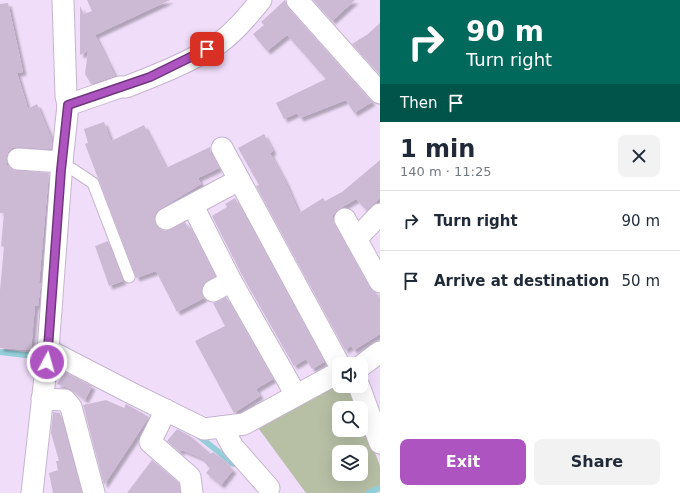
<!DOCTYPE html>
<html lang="en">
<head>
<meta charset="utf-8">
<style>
  body { margin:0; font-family:"DejaVu Sans",sans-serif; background:#f2f2f3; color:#1f2937; height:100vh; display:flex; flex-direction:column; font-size:15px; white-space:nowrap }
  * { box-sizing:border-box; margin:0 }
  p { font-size:13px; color:#747a83 }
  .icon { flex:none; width:22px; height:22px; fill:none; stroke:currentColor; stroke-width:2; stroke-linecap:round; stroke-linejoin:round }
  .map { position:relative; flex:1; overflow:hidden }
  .sheet { display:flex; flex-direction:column; background:#fff; width:300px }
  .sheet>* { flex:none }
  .hud { background:#00695c; color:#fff; overflow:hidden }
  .buttons { position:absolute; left:332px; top:357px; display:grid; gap:8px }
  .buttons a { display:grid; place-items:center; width:36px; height:36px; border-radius:8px; background:#fff; box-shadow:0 4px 16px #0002; font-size:20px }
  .pin { position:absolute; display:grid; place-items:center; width:34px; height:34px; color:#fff; margin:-17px; border-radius:8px; box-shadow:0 2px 6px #0006 }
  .me { position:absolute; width:44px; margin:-22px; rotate:6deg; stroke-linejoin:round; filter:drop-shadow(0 0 3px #0008) }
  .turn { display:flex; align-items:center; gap:14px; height:84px; padding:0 20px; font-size:18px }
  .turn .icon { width:52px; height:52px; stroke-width:2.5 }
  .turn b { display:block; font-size:28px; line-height:34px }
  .then { display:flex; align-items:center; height:38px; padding:0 20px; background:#0003; gap:8px; font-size:15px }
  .round { display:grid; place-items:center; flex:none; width:42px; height:42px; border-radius:8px; background:#f2f2f3 }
  .headline { display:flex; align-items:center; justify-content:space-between; height:68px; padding:0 20px }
  h1 { font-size:24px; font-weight:600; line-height:30px }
  .primary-button { display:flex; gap:8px; margin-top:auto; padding:8px 20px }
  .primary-button a { flex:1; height:46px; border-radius:8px; background:#ad54c1; color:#fff; font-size:16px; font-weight:600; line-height:46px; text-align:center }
  .primary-button a+a { background:#f2f2f3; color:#1f2937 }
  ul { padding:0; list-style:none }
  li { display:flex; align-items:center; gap:12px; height:60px; padding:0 20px; border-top:1px solid #e0e1e3 }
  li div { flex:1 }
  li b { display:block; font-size:15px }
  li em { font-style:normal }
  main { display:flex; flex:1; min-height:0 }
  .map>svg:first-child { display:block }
</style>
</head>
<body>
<main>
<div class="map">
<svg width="380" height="493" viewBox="0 0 380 493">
  <defs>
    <filter id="shadow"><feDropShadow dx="3.5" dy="3.5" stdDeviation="1" flood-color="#0004"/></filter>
  </defs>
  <rect width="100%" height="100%" fill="#f0ddfa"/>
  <path fill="#b7c0a5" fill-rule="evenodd" d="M339,382V386H349L358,408H339V430H361V416L380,466V490L373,493H306L256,425ZM339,452H361V474H339Z"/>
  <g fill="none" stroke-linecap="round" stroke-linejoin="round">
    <g stroke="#94ced9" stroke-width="6">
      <polyline points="0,352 34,356 43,352"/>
      <polyline points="196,434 234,464"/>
      <polyline points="368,493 380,488"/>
    </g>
  </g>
  <g fill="#ccbad5" filter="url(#shadow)">
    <polygon points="87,0 170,0 95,35 115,76 91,84 85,74 88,51 80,55 80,6 84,14 92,11"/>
    <polygon points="285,0 288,8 372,102 354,113 346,100 300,118 297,113 284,119 276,103 326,79 287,35 267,51 253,34 264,25 261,22"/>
    <polygon points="313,0 355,0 332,21"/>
    <polygon points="8,3 23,72 17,73 28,109 37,104 52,140 51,149 18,147 12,148 8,152 6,158 7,165 12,169 49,173 39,283 41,283 38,306 35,306 31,350 0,348 0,290 4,247 1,246 4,213 0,213 0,4"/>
    <polygon points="380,23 380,75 352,44 368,34"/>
    <polygon points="104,122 111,141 144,125 166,168 210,147 211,154 219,168 198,178 201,184 160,209 156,212 154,218 156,225 159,229 165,231 185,222 189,229 191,228 215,276 203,285 201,291 204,298 177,312 156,271 136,278 85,144 88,143 84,129"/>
    <polygon points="264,134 273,151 270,153 285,181 299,213 323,198 325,201 342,192 380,160 380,198 366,210 356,199 339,209 332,216 335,225 370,288 376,293 380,299 380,334 354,350 351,346 345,350 256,186 259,185 238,148"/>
    <polygon points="235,198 324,362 312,369 306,359 294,366 242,275 212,216 227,207 225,204"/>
    <polygon points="108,241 123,281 109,286 95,246"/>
    <polygon points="226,297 273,379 256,389 260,396 234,413 195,341 225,326 213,303"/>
    <polygon points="65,372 92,386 85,400 71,389 57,384"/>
    <polygon points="106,400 124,408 126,404 149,417 104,485 83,405"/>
    <polygon points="53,412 60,413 82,493 53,493 49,473 58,470 56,461 59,461 51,433"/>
    <polygon points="177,429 190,436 211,454 213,452 228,463 227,465 233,470 221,485 206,473 210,468 204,462 206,460 182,450 180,452 167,441"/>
    <polygon points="152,460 179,483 180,493 127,493"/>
  </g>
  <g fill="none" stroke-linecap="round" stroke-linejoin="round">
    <g stroke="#c6b4cf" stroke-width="13">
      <polyline id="lane" points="61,170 72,169 93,183 129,277"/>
    </g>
    <g stroke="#c6b4cf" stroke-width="23">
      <g id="street">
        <polyline points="297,0 380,93"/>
        <path d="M68,105L120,87H126C157,75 190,62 218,44C234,33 249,15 261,0"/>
        <polyline points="222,148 339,364"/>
        <polyline points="18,159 62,162"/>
        <polyline points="193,206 231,281 296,395"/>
        <polyline points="166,219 239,180"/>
        <polyline points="345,219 380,282"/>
        <polyline points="356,239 380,214"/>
        <polyline points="213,291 231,281"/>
        <polyline points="48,350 131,393 204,429 244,424 332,376 339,374"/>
        <polyline points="361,366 380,352"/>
        <polyline points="359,386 380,443"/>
        <polyline points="42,399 65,400 71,407 94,493"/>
        <polyline points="166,410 150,442 190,477 192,493"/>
        <polyline points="222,427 233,447 269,488"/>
        <polyline points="32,493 48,350 62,162 68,105 66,96 63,0"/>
      </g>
    </g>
    <use href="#lane" stroke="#fff" stroke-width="11"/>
    <use href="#street" stroke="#fff" stroke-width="21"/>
  </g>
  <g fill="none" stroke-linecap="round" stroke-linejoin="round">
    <g stroke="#70377d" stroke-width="10">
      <polyline id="route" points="47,362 61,170 68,105 150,77 207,49"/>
    </g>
    <use href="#route" stroke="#ad54c1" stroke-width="7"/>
  </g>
</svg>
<div class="buttons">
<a><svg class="icon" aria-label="sound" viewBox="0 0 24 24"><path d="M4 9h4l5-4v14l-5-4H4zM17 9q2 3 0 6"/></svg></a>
<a><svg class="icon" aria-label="search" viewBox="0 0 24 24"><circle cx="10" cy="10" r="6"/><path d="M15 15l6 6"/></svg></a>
<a><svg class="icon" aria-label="layers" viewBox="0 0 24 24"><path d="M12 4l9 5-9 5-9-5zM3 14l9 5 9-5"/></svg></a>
</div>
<div class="pin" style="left:207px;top:49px;background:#d93025"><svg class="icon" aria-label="arrive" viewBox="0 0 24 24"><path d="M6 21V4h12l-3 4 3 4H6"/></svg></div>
<svg class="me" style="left:47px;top:362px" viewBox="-20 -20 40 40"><circle r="17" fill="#ad54c1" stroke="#fff" stroke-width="3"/><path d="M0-11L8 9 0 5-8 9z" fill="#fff"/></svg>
</div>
<section class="sheet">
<div class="hud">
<div class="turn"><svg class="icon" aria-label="right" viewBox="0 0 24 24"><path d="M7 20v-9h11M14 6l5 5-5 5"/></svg><div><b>90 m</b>Turn right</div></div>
<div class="then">Then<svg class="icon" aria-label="arrive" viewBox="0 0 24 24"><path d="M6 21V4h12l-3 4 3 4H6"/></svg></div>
</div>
<div class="headline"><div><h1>1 min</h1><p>140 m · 11:25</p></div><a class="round"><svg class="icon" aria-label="close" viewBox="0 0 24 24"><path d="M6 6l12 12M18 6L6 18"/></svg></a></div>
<ul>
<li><svg class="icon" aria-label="right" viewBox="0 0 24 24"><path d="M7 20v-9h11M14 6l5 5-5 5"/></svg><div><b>Turn right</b></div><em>90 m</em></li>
<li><svg class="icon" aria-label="arrive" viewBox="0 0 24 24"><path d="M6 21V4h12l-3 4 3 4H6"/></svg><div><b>Arrive at destination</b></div><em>50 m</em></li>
</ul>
<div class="primary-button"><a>Exit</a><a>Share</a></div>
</section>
</main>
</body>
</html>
